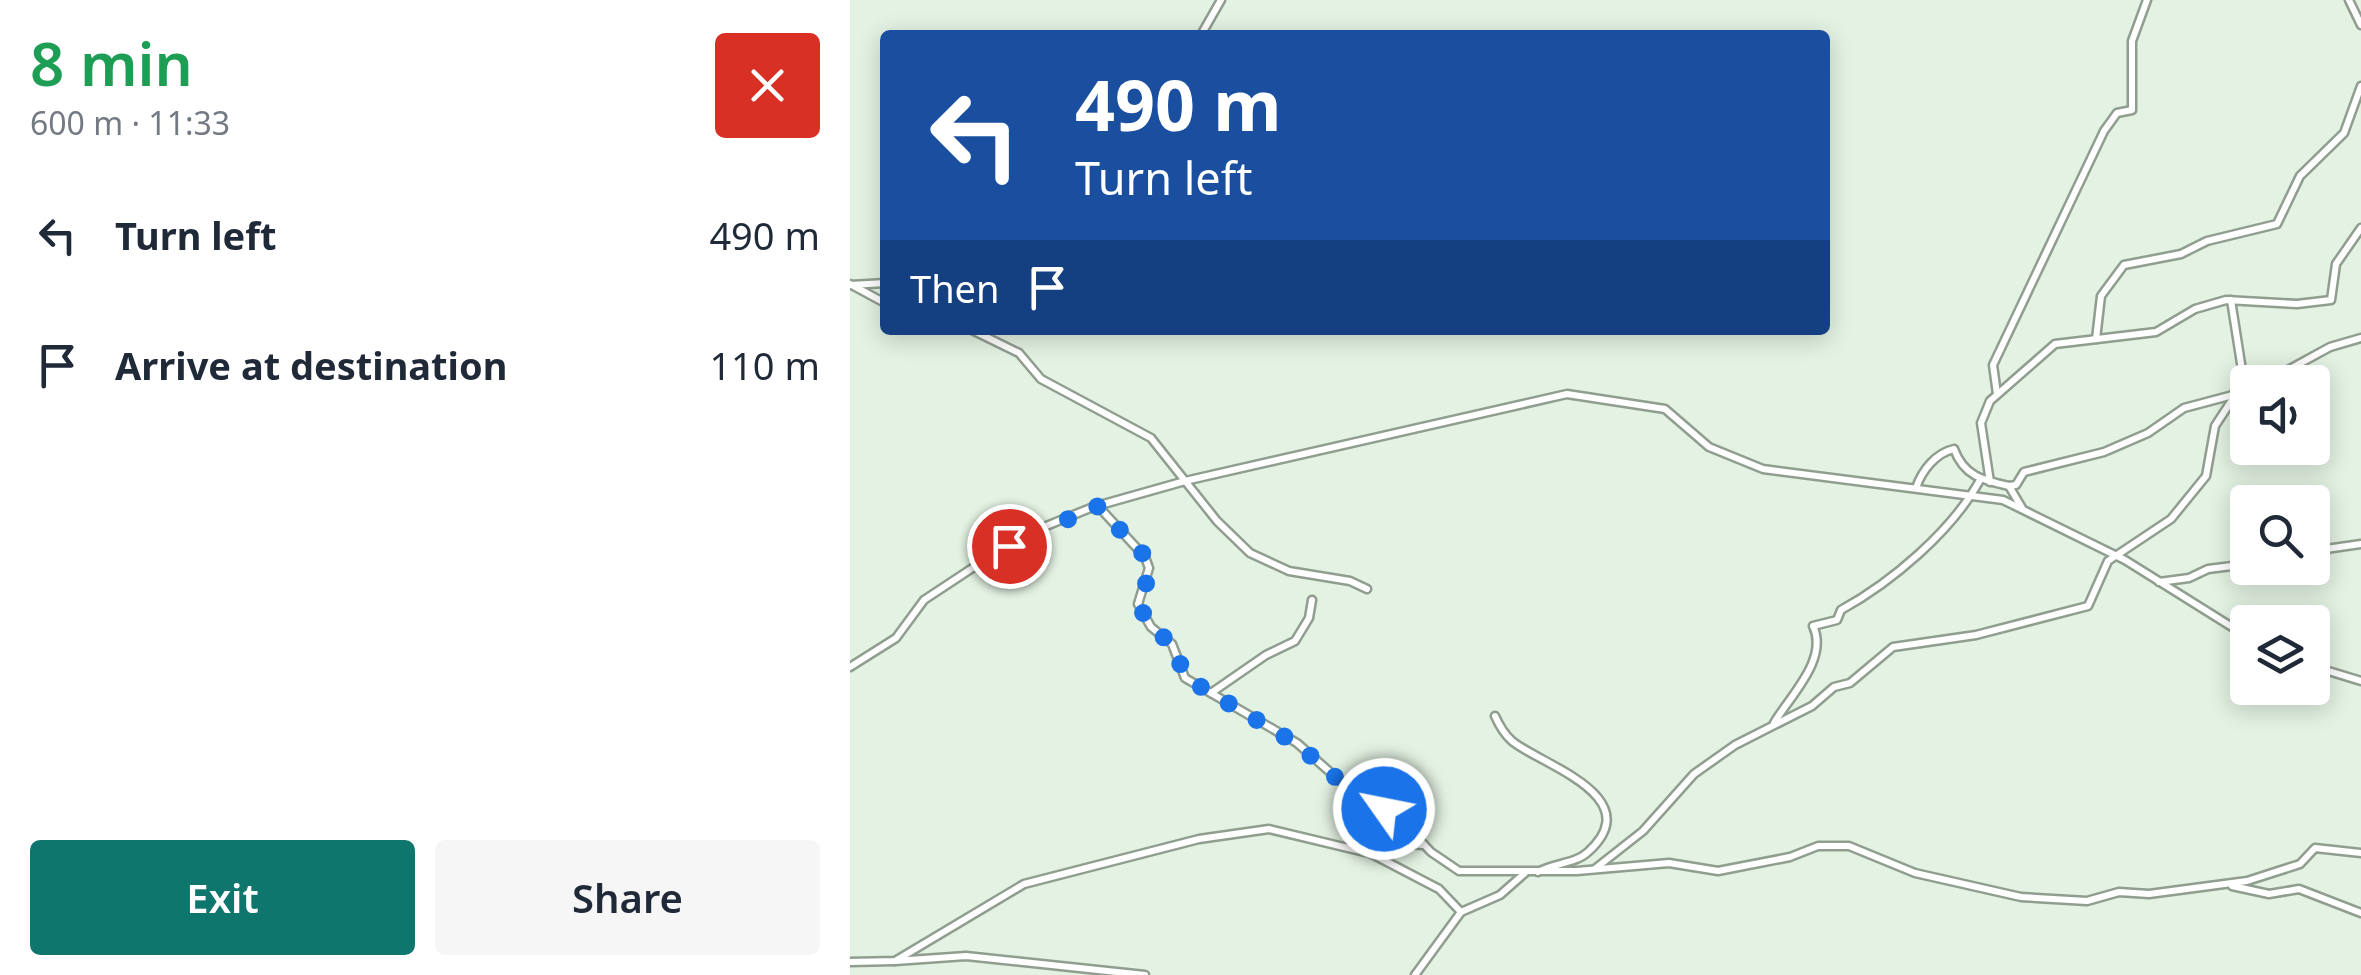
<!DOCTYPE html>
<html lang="en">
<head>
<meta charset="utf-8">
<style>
  body { margin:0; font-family:"Noto Sans",sans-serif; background:#f6f6f7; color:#1f2937; height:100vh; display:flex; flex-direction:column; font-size:38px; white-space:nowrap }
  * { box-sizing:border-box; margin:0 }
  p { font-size:32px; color:#747a83 }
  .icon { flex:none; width:55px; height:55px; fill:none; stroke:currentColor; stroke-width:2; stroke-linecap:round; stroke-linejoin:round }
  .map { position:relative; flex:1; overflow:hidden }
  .panel { display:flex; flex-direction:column; background:#fff; width:850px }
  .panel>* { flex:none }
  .hud { position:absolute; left:30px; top:30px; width:950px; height:305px; border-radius:10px; box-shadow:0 5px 25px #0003; background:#1a4fa0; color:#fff; overflow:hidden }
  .buttons { position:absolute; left:1380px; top:365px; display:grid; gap:20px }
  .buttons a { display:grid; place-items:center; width:100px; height:100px; border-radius:10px; background:#fff; box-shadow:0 5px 25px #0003; font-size:50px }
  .pin { position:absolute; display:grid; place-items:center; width:85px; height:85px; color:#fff; margin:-42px; border:5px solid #fff; border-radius:50%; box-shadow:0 2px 10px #0007 }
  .me { position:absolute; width:110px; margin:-55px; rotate:303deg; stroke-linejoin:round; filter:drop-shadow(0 0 8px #0008) }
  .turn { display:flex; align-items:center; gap:35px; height:210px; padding:0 30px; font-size:45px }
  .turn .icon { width:130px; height:130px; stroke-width:2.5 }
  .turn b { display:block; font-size:70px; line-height:85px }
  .then { display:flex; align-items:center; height:95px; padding:0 30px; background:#0003; gap:20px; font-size:38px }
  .round { display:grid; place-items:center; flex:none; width:105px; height:105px; border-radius:10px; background:#f6f6f7 }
  .headline { display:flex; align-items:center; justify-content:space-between; height:170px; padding:0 30px }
  h1 { font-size:60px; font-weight:600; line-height:75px; color:#1e9e55 }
  .action { display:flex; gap:20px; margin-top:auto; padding:20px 30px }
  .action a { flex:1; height:115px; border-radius:10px; background:#0f766e; color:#fff; font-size:40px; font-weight:600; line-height:115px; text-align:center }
  .action a+a { background:#f6f6f7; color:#1f2937 }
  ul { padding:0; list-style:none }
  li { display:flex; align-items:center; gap:30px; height:130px; padding:0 30px }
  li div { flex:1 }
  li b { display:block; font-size:38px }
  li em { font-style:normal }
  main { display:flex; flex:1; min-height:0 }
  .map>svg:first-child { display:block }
</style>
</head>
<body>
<main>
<section class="panel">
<div class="headline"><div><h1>8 min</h1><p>600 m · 11:33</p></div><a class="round" style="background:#d93025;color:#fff"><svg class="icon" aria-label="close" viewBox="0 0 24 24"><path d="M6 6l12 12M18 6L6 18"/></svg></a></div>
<ul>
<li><svg class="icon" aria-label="left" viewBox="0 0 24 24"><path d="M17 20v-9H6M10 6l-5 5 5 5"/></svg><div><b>Turn left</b></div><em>490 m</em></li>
<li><svg class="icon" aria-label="arrive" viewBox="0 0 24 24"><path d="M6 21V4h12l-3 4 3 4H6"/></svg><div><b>Arrive at destination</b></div><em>110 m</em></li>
</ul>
<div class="action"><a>Exit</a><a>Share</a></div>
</section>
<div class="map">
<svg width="1511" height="975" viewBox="0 0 1511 975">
  <rect width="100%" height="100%" fill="#e3f2e3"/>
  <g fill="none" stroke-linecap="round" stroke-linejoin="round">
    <g stroke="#909e90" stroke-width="11">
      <g id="street">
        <polyline points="1499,0 1511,25"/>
        <polyline points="351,35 371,0"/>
        <polyline points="0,284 35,303"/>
        <polyline points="1,285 35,283"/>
        <polyline points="122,330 169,353 191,379 301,438 367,521 400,553 439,571 500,581 517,589"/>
        <polyline points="1246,339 1251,296 1274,265 1331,254 1357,241 1427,224 1450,176 1494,133 1511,86"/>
        <polyline points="1416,382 1480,347 1511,338"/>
        <polyline points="1147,394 1143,365 1254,131 1267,113 1282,110 1282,41 1297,0"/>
        <polyline points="1140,482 1131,423 1140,401 1205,344 1306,332 1345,309 1376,300 1447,304 1481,300 1486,264 1511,228"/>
        <polyline points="1159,486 1166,485 1174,472 1254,452 1298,433 1334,408 1398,391"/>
        <path d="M1066,488C1072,470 1086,453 1104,449C1114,476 1132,480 1159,486L1172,508"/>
        <polyline points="248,506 295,557 299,568 288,604 301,627 322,644 335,678 447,743 506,795 549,818 581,852 609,871 727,871 819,863 868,871 940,857 968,846 999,846 1065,873 1171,897 1237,901 1269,892 1299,894 1397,881 1450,864 1465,848 1511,853"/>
        <polyline points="1462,551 1511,544"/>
        <polyline points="1309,582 1339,578 1358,569 1398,564"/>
        <polyline points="1462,666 1511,681"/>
        <polyline points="0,667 46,638 74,600 127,565 179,533 243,507 335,481 717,394 815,409 859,447 913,469 1153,500 1275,560 1398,637"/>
        <polyline points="361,693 416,655 445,641 459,618 462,600"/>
        <path d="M645,716C649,725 654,734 662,741C689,764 800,796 738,852C725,864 703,863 688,872"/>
        <path d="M924,723C940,696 979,659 963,626L987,620L991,610C1042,582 1102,531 1130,480"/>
        <polyline points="520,853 589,889 611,912"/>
        <polyline points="746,868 793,831 844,774 885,745 962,706 984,687 1000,683 1043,647 1126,635 1238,606 1258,561 1321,519 1356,476 1365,426 1382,400 1392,370 1381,300"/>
        <polyline points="1382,886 1419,894 1449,889 1511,913"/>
        <polyline points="45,961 116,956 295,975"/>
        <polyline points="0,962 45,961 174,884 349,839 419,829 519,853 554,844 574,845"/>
        <polyline points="565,975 611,912 650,895 675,873"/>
      </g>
    </g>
    <use href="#street" stroke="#fff" stroke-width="6"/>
  </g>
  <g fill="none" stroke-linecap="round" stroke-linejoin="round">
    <polyline stroke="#1a73e8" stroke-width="18" stroke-dasharray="0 32.4" points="159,546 247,506 295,556 299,576 288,604 301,627 322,644 336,678 447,744 506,795 534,809"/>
  </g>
</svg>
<div class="buttons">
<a><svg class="icon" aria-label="sound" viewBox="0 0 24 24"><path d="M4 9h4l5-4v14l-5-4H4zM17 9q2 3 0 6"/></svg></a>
<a><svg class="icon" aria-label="search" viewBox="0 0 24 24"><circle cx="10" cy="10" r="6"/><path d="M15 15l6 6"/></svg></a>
<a><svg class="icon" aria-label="layers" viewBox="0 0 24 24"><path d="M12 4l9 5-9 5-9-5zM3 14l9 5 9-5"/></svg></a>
</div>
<div class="pin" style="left:159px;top:546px;background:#d93025"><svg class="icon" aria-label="arrive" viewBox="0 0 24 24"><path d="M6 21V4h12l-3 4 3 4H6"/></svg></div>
<svg class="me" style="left:534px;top:809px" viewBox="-20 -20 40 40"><circle r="17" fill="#1a73e8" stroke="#fff" stroke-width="3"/><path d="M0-11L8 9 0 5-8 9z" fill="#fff"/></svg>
<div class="hud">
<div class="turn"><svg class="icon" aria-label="left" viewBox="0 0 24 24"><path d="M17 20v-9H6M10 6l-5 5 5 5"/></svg><div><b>490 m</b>Turn left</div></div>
<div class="then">Then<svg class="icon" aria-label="arrive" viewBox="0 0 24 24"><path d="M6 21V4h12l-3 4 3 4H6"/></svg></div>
</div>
</div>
</main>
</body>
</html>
